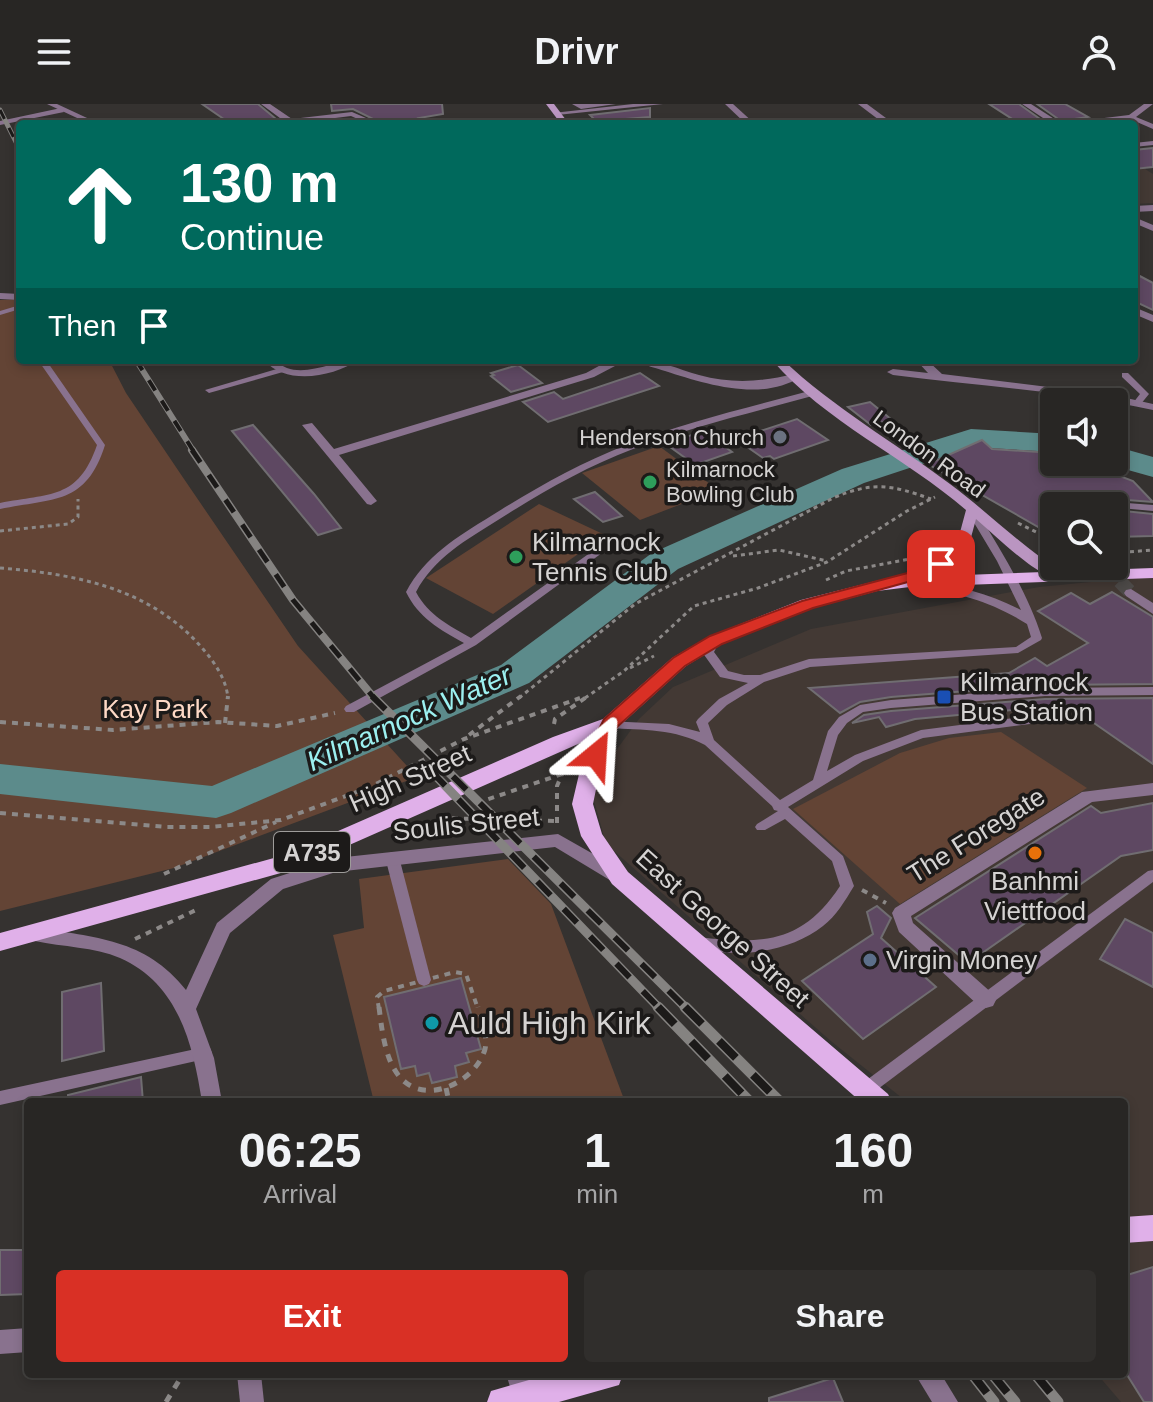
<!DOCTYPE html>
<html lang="en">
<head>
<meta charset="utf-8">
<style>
  body { margin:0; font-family:Helvetica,sans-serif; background:#302e2c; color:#f1f3f6; height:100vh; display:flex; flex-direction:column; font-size:30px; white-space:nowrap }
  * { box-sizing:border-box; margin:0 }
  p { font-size:26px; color:#a5a5a6 }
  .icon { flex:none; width:44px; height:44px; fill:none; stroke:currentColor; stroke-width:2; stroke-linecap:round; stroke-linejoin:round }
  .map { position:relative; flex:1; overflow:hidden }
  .drawer { position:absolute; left:24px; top:994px; width:1104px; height:280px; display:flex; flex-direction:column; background:#282624; border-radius:8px; box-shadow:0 4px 12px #0003,0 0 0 2px #444341 }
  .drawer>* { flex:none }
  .banner { position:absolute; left:16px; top:16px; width:1122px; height:244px; border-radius:8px; box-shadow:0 4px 12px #0003,0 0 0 2px #444341; background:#00695c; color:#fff; overflow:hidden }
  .tools { position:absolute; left:1040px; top:284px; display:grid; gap:16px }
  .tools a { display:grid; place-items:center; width:88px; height:88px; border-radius:8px; background:#282624; box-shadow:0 4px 12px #0003,0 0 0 2px #444341; font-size:40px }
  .pin { position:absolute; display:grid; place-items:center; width:68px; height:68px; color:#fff; margin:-34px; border-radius:16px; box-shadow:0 4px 12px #0006 }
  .me { position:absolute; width:88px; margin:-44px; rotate:27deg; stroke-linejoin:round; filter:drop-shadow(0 0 6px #0008) }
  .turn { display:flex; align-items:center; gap:28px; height:168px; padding:0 32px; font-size:36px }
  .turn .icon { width:104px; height:104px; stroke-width:2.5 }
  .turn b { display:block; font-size:56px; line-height:68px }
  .then { display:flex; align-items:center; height:76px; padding:0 32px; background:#0003; gap:16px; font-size:30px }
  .eta { display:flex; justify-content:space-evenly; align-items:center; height:136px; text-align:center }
  .eta b { font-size:48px; font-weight:700; line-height:56px }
  .primary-button { display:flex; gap:16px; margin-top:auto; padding:16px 32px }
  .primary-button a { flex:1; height:92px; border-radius:8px; background:#d93025; color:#fff; font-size:32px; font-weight:700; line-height:92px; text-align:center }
  .primary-button a+a { background:#302e2c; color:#f1f3f6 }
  header { display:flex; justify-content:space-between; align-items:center; height:104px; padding:0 32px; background:#282624; font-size:36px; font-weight:700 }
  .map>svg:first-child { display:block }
</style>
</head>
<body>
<header><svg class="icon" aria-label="menu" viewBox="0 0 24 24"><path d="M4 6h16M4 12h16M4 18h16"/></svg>Drivr<svg class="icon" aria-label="person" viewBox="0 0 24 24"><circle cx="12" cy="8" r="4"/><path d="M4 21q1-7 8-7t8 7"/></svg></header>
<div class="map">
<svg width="1153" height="1298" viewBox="0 0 1153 1298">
  <rect width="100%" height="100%" fill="#353230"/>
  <g fill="#433934">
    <polygon points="1134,58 1153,70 1153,99 1134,100"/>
    <polygon points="1153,472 1153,1298 1121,1298 1097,1270 1124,1270 1124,998 907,998 832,938 606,740 590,682 639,615 673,583 811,525 1039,483"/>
  </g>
  <g fill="#634435">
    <polygon points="20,195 20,256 109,256 126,289 184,375 298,542 417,673 174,764 0,807 0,196"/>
    <polygon points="659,342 718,386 640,416 582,369"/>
    <polygon points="539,400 605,431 493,510 426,474"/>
    <polygon points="1001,628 1087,684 900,800 793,705 900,649 949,634"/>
    <polygon points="508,755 551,800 625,998 374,998 333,831 364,824 359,775"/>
  </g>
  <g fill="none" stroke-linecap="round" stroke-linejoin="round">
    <g fill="#5c8b8b" fill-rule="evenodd">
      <polygon points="971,325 1054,330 1054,348 973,343 864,379 678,465 529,579 231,709 216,714 0,690 0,660 212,682 501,561 652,449 842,365"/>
      <polygon points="1114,342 1153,353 1153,373 1103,359 1114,358"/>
    </g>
  </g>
  <g fill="#5e4862" stroke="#706d71" stroke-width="2">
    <polygon points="202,0 258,0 276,15 231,20"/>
    <polygon points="331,0 442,0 443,10 419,14 422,16 383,20 353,5 332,7"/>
    <polygon points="989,0 1019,0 1047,20 1020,20"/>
    <polygon points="1037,0 1065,0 1088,13 1061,17"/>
    <polygon points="650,4 650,13 624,15 628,20 599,20 590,11"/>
    <polygon points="1153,44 1153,63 1134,65 1134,46"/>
    <polygon points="1134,169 1153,179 1153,206 1134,197"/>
    <polygon points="518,261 542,279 511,288 491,272 494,271 491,269"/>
    <polygon points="640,269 659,282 548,318 523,298 554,288 563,295"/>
    <polygon points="870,298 892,316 871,321 848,303"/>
    <polygon points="797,315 828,336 774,355 770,352 763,354 736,335"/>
    <polygon points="253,321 314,390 341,424 318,431 232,327"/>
    <polygon points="703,327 732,348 695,361 666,340"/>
    <polygon points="982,336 992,345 1039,348 1054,352 1054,358 1083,358 1133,377 1153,398 1101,394 1096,396 1095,402 1054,402 1054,432 928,360"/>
    <polygon points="595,388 622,412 603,418 574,395"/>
    <polygon points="1114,406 1153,410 1153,432 1114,433"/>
    <polygon points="1112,488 1153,513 1153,580 1045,581 891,593 860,598 840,609 809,584 1009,569 1035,554 1047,562 1088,539 1038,507 1071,489 1090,500"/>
    <polygon points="1153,594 1153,660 1068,601 915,615 886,623 879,613 852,619 864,611 891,607 1045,595"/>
    <polygon points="1153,699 1153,746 1121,752 968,859 915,814 1091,702 1101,709"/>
    <polygon points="877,802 891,814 881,834 936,883 863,935 802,877 873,830 867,808"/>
    <polygon points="1125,815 1153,829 1153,883 1100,855"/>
    <polygon points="461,874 481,945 466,949 469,958 455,962 457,973 432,979 429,969 417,972 415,962 401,965 384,893"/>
    <polygon points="101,879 104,947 62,957 62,888"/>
    <polygon points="141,973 143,998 68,998 68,991"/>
    <polygon points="0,1146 28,1146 28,1190 0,1191"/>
    <polygon points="1153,1163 1153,1298 1144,1298 1124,1266 1124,1172"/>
    <polygon points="833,1274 843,1298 769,1298 769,1294"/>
  </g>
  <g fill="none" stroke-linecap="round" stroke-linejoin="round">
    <polyline stroke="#4d4a48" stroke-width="14" stroke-dasharray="14 7" stroke-linecap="butt" points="1105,462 1131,489"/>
    <g stroke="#8c8988" stroke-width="3" stroke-dasharray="4 4" stroke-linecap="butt">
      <polyline points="1018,419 1054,437"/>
      <polyline points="0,427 68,420 78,413 78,395"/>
      <polyline points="1114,449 1153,446"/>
      <polyline points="733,452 779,446 827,457"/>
      <path d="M0,464C76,470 151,484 203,545C215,559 226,575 228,594"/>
      <polyline points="826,476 846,467 910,455"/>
      <polyline points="630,564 654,552"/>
      <path d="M519,594L635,500L833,394C873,377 892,381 931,395"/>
      <polyline points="585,594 624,567 694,502 758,484 827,458 907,407 935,393"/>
    </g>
    <g stroke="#8c8988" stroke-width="4" stroke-dasharray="6 6" stroke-linecap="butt">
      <polyline points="0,618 113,626 218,618 277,622 335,609"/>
      <polyline points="225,619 228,592"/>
      <polyline points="554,620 555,615 588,592"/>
      <polyline points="469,631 521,592"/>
      <polyline points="477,699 562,670"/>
      <polyline points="0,709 166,723 210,723 281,716 370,683 464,635 580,594"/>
      <polyline points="440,714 555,717"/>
      <polyline points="557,719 557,682 567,658"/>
      <polyline points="164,770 276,718"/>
      <polyline points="862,786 886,799"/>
      <polyline points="135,835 196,806"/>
      <polyline points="379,905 377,893 384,887 455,868 466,870 478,905"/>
    </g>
    <g stroke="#8c8988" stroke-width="5" stroke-dasharray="8 8" stroke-linecap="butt">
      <path d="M379,903C382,926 385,962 405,978C432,1000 477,975 485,945C488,932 482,916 478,903"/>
      <polyline points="446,984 449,998"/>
      <polyline points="166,1298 183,1270"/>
    </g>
    <g fill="#89728e" fill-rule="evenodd">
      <polygon points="572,0 616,0 581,5"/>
      <polygon points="20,201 20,205 0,211 0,207"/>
      <path d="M38,256H46L105,341C86,401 54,394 0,405V399C50,389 78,396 97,341Z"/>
      <polygon points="280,264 284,266 283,268 209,289 205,286"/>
      <polygon points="1122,269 1128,269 1149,290 1140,301 1133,299 1140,290 1122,273"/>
      <path d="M813,286L817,289L816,291C755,308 693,322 633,345C585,363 541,389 498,416C466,436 434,454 416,488C428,511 450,522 471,534L608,436L612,435L617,438L476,541L354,608H346L344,605L346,602L464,539C440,526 418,513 406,488C425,452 457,433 491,412C534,385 578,360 626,341C686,318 750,303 813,286Z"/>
      <polygon points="1101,397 1153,401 1153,407 1098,402 1098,398"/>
      <path d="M972,404L977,407C1001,447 1028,489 1042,534L1041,536L1018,549L810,563L764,578L727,601L708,619L714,636L780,696L813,676L828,627L839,613L860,601L891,596L1045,584L1153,583V591L1045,592L891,604L863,608L847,619L838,631L827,667L855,651L921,626L1061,608L1067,612L1061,616L923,634L863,657L788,703L843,752L854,782C845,797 836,812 823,822C789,849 735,855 694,843L692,839L694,835L699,833C762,841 803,839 840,782L832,757L785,715L765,726H757L755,723L757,720L778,707L774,706L772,702L705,641C676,625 642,626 610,624L606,623L604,620L606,617L669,620L700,628L696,618L698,615L719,595L748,579L720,573L702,548L711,535L715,534L720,537L714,548L728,567L744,571H760L809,555L1016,543L1031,533L1027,520C990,497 963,491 921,482L920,480L925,477C959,482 990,490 1021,506L997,457L967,407Z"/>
      <polygon points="392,748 397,750 399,753 431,876 429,880 424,882 419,880 417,876 385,753 387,750"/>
      <polygon points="1153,766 1153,778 870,991 865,993 860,991 857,986 860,981 1148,767"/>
      <polygon points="205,943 210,944 212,949 210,954 205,955 0,1001 0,987"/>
    </g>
    <g fill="#89728e" fill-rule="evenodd">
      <polygon points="1131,485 1153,499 1153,510 1126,492 1124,489 1126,486"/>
      <polygon points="1153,679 1153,691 1092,698 911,812 913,819 993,890 996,896 993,902 986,904 979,902 899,828 892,809 895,804 1082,688"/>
    </g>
    <g fill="#89728e" fill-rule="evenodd">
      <polygon points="47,0 57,0 100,20 90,20"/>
      <polygon points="261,0 270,0 292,15 352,8 380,20 369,20 351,12 288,20"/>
      <polygon points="633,0 663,0 557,11 553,9"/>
      <polygon points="725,0 733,0 755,20 746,20"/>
      <polygon points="858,0 867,0 890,17 883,19"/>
      <polygon points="1022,0 1031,0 1059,18 1052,20"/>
      <polygon points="1144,0 1153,0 1136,13 1153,20 1153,25 1130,15 1063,19 1129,11"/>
      <polygon points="1153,37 1153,41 1134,43 1134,39"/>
      <polygon points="1153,101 1153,107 1134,108 1134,102"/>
      <polygon points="1134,113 1153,121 1153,127 1134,119"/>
      <polygon points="0,189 20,190 20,196 0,195"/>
      <polygon points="1134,203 1153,211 1153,218 1134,210"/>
      <path d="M264,256H275C297,279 332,256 358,256C333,273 286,282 264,256Z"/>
      <polygon points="634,256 615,262 594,273 339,351 377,397 371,401 367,400 302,321 312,319 334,345 586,269 608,257"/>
      <path d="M637,256C659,256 678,265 699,271C732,280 761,278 794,270L800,273C762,298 705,280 665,267C656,264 645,262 637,256Z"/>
      <path d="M916,256H927L942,270L1113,291L1153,300V306C1068,287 979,282 893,271L887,268L893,265L928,269Z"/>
      <path d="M558,730L625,768L628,773L625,778H613L555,743L336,768L283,785L230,829L196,905L214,954L222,998H202C193,941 179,880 120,854C94,843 63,843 35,837L29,835L26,830L29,825L35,823C95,834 145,834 186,886L217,819L271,775L336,754Z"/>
      <polygon points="28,1224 28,1248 0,1250 0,1226"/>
      <polygon points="237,1270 261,1270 264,1298 240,1298"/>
      <polygon points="506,1270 530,1270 536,1291 533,1298 515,1298"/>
      <polygon points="915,1270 941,1270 958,1298 932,1298"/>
    </g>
    <polygon fill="#89728e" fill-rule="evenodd" points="61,4 64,8 0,21 0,17"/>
    <g fill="#ba95c1" fill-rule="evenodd">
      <polygon points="546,0 554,0 569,20 561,20"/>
      <path d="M772,256H783C834,304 894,338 950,380C989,409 1023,444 1065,470L1067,473L1065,476C1042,479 994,430 976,415L966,452L926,473L889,483L884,482L882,479L884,476L916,467L955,447L966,406C905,353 825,318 772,256Z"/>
    </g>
    <g fill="#e0b0e9" fill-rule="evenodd">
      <polygon points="1153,464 1153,474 910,483 877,487 813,504 722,540 686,562 618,623 600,666 593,700 602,730 628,768 888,990 892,998 861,998 612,780 581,732 572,700 580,666 594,633 295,765 0,847 0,829 281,752 553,633 603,615 672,554 710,532 801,496 876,477 910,473"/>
      <polygon points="1153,1111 1153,1137 1124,1139 1124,1113"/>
      <polygon points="550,1270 623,1270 619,1281 559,1298 487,1298 491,1287"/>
    </g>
    <g stroke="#858381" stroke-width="5">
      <polyline id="rail-far4" points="0,6 20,46"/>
    </g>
    <g stroke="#858381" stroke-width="6">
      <polyline id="rail-far3" points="136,256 194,348"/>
    </g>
    <g stroke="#858381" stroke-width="8">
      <polyline id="rail-far2" points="192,346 293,496 374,594"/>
    </g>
    <g stroke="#858381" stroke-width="9">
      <g id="rail-far1">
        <polyline points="372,592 687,905"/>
        <polyline points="432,668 660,905"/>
      </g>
    </g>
    <g stroke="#858381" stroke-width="11">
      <g id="rail">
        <polyline points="658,903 750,998"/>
        <polyline points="685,903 780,998"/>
        <polyline points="972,1270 994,1298"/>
        <polyline points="992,1270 1015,1298"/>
        <polyline points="1035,1270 1058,1298"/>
      </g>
    </g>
    <use href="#rail-far4" stroke="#1c1a19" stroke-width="3" stroke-dasharray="10" stroke-linecap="butt"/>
    <use href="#rail-far3" stroke="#1c1a19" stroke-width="4" stroke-dasharray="12" stroke-linecap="butt"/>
    <use href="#rail-far2" stroke="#1c1a19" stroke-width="5" stroke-dasharray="15" stroke-linecap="butt"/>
    <use href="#rail-far1" stroke="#1c1a19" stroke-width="6" stroke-dasharray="19" stroke-linecap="butt"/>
    <use href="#rail" stroke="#1c1a19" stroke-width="8" stroke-dasharray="24" stroke-linecap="butt"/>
  </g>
  <polygon fill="#d93025" stroke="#8d1f18" stroke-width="2" points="941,455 948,460 926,473 813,504 722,540 685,562 617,623 602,656 596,658 586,651 604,615 673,554 710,532 802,497 915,467"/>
  <circle fill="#6b7280" stroke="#1c1a19" stroke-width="3" cx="780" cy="333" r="8"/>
  <g fill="#2e9e5b" stroke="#1c1a19" stroke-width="3">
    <circle cx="650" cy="378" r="8"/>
    <circle cx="516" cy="453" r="8"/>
  </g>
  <rect fill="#1a4fb4" stroke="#1c1a19" stroke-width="3" x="936" y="585" width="16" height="16" rx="4"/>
  <circle fill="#e8710a" stroke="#1c1a19" stroke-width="3" cx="1035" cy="749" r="8"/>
  <circle fill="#5c6f8a" stroke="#1c1a19" stroke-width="3" cx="870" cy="856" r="8"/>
  <circle fill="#0f9aa8" stroke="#1c1a19" stroke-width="3" cx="432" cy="919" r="8"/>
  <g text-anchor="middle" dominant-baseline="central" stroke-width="7" stroke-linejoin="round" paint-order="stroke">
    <g font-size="22" fill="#d5d3d2" stroke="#1c1a19" text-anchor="end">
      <text x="764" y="333">Henderson Church</text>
      <text x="666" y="365" text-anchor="start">Kilmarnock<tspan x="666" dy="25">Bowling Club</tspan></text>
    </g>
    <g font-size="22" fill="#d5d3d2" stroke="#1c1a19">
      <text transform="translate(929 350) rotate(36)">London Road</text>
    </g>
    <rect fill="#1c1a19" stroke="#9e9c9a" stroke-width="2" x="274" y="728" width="76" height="40" rx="6"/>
    <g font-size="24" font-weight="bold" fill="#d5d3d2">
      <text x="312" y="748">A735</text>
    </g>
    <g font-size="26" fill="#d5d3d2" stroke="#1c1a19" text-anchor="start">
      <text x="532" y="438">Kilmarnock<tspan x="532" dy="30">Tennis Club</tspan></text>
      <text x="960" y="578">Kilmarnock<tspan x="960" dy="30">Bus Station</tspan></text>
      <text x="1035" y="777" text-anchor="middle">Banhmi<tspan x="1035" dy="30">Viettfood</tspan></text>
      <text x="886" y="856">Virgin Money</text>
    </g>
    <g font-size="26" fill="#fed9c6" stroke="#1c1a19">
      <text x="155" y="605">Kay Park</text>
    </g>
    <g font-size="26" fill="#d5d3d2" stroke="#1c1a19">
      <text transform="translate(410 674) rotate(-24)">High Street</text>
      <text transform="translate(466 720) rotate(-6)">Soulis Street</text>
      <text transform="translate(976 731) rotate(-32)">The Foregate</text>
      <text transform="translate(723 824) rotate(42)">East George Street</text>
    </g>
    <g font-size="28" font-style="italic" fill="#9cf0f0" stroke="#1c1a19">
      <text transform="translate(409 614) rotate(-24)">Kilmarnock Water</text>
    </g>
    <g font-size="32" fill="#d5d3d2" stroke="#1c1a19" text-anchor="start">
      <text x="448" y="919">Auld High Kirk</text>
    </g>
  </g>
</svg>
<div class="tools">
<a><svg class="icon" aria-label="sound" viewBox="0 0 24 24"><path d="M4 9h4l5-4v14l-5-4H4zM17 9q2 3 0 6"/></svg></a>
<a><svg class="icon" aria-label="search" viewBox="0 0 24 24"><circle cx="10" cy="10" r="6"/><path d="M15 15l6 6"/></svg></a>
</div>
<div class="pin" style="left:941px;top:460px;background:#d93025"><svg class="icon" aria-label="arrive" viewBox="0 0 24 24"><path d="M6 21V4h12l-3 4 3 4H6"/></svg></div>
<svg class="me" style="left:596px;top:651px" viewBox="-20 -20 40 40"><path d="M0-17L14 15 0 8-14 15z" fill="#d93025" stroke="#fff" stroke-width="4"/></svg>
<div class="banner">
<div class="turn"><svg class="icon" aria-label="ahead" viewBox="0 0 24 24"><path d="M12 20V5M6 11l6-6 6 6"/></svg><div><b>130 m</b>Continue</div></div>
<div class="then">Then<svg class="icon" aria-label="arrive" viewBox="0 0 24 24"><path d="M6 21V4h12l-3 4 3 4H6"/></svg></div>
</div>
<section class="drawer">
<div class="eta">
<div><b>06:25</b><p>Arrival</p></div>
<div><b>1</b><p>min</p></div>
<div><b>160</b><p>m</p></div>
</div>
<div class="primary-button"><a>Exit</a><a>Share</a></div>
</section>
</div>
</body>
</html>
